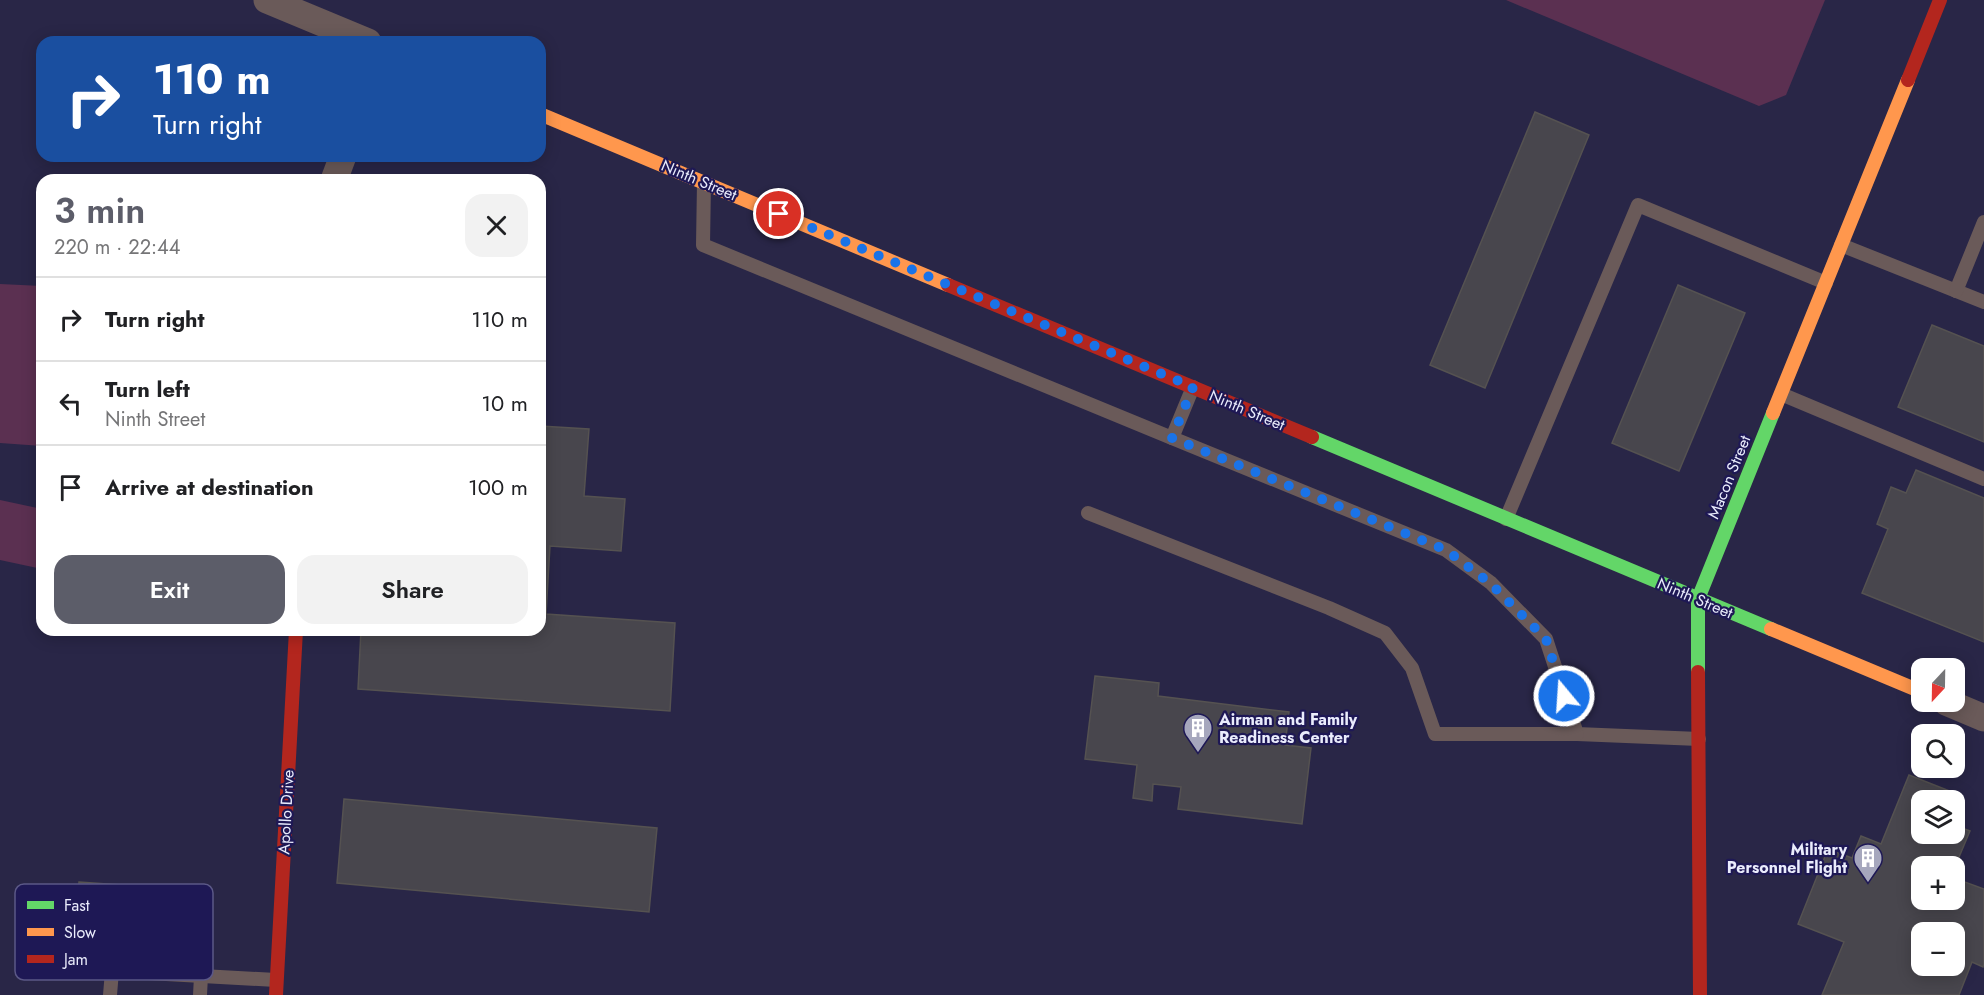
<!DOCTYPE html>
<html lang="en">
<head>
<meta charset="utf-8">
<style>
  body { margin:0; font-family:Jost,sans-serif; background:#f2f2f2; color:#202124; height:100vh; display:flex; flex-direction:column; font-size:22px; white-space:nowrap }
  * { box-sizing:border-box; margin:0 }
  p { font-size:20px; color:#757577 }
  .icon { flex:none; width:33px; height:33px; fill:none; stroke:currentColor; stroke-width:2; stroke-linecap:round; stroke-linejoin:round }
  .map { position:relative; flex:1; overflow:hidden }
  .details { position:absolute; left:36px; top:174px; width:510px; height:462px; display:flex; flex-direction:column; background:#fff; border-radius:18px; box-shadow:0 3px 15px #0003 }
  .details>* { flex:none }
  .guide { position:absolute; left:36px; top:36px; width:510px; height:126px; border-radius:18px; box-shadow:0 3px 15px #0003; background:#1a4fa0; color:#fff; overflow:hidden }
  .needle { width:39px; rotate:202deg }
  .controls { position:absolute; left:1911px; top:658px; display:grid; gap:12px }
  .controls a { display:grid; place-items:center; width:54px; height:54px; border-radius:12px; background:#fff; box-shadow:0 3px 15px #0003; font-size:30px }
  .pin { position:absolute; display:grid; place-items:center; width:51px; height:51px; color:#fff; margin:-26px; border:3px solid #fff; border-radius:50%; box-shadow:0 2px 6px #0007 }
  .me { position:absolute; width:66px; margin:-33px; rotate:342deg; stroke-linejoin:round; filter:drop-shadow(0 0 4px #0008) }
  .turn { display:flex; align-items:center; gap:21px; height:126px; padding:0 18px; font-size:27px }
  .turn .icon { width:78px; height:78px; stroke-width:2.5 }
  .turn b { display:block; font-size:42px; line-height:51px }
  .round { display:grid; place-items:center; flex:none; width:63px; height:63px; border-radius:18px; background:#f2f2f2 }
  .summary { display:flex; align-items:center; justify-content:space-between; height:102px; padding:0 18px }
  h1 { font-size:36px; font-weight:600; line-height:45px; color:#5c5d69 }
  .primary-button { display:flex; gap:12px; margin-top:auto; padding:12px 18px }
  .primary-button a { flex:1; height:69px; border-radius:18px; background:#5c5d69; color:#fff; font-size:24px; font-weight:600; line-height:69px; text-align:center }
  .primary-button a+a { background:#f2f2f2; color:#202124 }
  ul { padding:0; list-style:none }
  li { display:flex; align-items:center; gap:18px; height:84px; padding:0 18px; border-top:2px solid #e0e0e0 }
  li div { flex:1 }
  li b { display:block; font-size:22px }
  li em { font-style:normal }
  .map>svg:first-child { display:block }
</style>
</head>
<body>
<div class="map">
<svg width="1984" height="995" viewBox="0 0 1984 995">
  <rect width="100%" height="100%" fill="#292647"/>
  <g fill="#5b3051">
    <polygon points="1506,0 1825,0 1786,95 1759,106"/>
    <polygon points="0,284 42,286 42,446 0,443"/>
    <polygon points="0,500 42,509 42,569 0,560"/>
  </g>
  <g fill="#48464d" stroke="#555251" stroke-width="1.5" fill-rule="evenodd">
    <polygon points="1535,112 1589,135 1485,388 1430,365"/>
    <polygon points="1678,285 1745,313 1679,471 1612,443"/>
    <polygon points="1932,325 1984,346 1984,442 1898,407"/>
    <polygon points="540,426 589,429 584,496 625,499 621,551 550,546 546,614 675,623 670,711 358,689 361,630 540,630"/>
    <polygon points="1916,470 1984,498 1984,642 1862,593 1888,529 1877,524 1891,487 1906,493"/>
    <polygon points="1095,676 1159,683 1158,696 1289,712 1285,745 1311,748 1302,824 1178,809 1181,787 1153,784 1152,801 1133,798 1137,765 1085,759"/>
    <path d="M1909,775L1957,794L1954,801H1922V834H1954V825L1970,831L1954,869V867H1922V900H1954V878L1984,889V964L1983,967L1972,962L1959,995H1822L1844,942L1798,924L1828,849L1852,858L1861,836L1881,844ZM1922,933H1954V966H1922Z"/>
    <polygon points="344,799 657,828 649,912 337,883"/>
    <polygon points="79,882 121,885 118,923 76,919"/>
  </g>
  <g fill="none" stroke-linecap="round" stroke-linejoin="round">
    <g stroke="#6a5a59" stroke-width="14">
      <polyline points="704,182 703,245 1172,438 1193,387"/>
      <polyline points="1841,245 1984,302"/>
      <polyline points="1956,291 1984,222"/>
      <polyline points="1781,394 1984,479"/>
      <polyline points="1172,438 1446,550 1491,583 1546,639 1577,734 1699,739"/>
      <polyline points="1088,513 1329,608 1385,633 1412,668 1435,734 1577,734"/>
      <polyline points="1506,519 1638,205 1826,283"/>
      <polyline points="110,995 112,971 276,980"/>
      <polyline points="200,995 201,976"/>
    </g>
    <g stroke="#6a5a59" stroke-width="27">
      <polyline points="267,0 368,42"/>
      <polyline points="334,180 343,156"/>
      <polyline points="1946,702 1984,718"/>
    </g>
    <g stroke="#63d668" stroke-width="14">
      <polyline points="1312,437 1771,629"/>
      <polyline points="1698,672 1698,599 1773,413"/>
    </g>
    <g stroke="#ff974d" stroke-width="14">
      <polyline points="540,114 948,285"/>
      <polyline points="1773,413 1908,80"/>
      <polyline points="1771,629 1922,692"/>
    </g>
    <g stroke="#b3261e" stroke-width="14">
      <polyline points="1908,80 1940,0"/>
      <polyline points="948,285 1312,437"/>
      <polyline points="1698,672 1700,995"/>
      <polyline points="276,995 296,630"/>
    </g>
  </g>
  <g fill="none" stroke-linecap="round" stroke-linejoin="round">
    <polyline stroke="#1a73e8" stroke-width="10" stroke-dasharray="0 18" points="779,214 1193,387 1172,438 1446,550 1491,584 1546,639 1564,696"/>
  </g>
  <defs>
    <g id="building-pin" transform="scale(1.5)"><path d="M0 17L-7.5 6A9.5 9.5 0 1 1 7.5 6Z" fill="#a6a7bd" stroke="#1e1855"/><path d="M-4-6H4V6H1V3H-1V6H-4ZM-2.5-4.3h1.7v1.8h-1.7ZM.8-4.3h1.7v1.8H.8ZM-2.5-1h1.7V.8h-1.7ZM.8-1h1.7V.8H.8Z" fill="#fff"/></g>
  </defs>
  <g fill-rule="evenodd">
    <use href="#building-pin" x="1198" y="728"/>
    <use href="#building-pin" x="1868" y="858"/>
  </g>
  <g text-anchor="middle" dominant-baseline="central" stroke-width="4.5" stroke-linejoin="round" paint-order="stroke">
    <g font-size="16" fill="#eaecfc" stroke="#1e1855">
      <text transform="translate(699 180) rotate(23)">Ninth Street</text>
      <text transform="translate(1247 410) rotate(23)">Ninth Street</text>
      <text transform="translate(1729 477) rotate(-68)">Macon Street</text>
      <text transform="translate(1695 598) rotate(23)">Ninth Street</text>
      <text transform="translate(286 812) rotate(-87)">Apollo Drive</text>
    </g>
    <g font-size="16" font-weight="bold" fill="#eaecfc" stroke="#1e1855" text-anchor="start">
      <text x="1219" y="719">Airman and Family<tspan x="1219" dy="18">Readiness Center</tspan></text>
      <text x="1847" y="849" text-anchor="end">Military<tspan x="1847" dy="18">Personnel Flight</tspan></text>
    </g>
  </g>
  <rect x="15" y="884" width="198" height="96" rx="9" fill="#1e1855" stroke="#5b5887" stroke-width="1.5"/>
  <rect x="27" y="901" width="27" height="8" fill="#63d668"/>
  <rect x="27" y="928" width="27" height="8" fill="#ff974d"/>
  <rect x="27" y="955" width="27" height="8" fill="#b3261e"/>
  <g font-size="16" fill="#eaecfc">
    <text x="64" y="911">Fast</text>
    <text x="64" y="938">Slow</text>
    <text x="64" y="965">Jam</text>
  </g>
</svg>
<div class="controls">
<a><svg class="needle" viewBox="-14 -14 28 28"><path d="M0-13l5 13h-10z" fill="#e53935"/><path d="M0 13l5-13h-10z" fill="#757577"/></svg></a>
<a><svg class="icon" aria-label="search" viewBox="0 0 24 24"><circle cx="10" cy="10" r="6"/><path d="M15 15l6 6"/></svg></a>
<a><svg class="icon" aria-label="layers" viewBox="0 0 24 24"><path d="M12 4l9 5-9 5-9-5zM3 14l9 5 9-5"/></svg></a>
<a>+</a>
<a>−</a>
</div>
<div class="pin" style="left:779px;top:214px;background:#d93025"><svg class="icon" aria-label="arrive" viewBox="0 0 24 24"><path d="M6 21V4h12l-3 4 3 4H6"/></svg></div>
<svg class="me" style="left:1564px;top:696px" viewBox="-20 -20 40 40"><circle r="17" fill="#1a73e8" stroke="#fff" stroke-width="3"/><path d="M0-11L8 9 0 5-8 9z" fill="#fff"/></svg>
<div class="guide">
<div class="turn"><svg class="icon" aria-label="right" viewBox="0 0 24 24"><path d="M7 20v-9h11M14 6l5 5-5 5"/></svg><div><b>110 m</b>Turn right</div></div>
</div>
<section class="details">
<div class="summary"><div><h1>3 min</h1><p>220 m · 22:44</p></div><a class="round"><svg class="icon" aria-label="close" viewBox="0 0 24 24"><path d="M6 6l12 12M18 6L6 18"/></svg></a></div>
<ul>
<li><svg class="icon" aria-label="right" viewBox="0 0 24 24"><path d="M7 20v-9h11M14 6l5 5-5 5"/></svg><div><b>Turn right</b></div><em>110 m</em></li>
<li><svg class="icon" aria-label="left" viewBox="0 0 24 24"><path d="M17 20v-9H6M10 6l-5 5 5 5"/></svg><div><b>Turn left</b><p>Ninth Street</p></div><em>10 m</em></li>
<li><svg class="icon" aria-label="arrive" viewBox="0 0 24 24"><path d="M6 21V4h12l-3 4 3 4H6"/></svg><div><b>Arrive at destination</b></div><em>100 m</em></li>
</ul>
<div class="primary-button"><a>Exit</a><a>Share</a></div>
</section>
</div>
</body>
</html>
